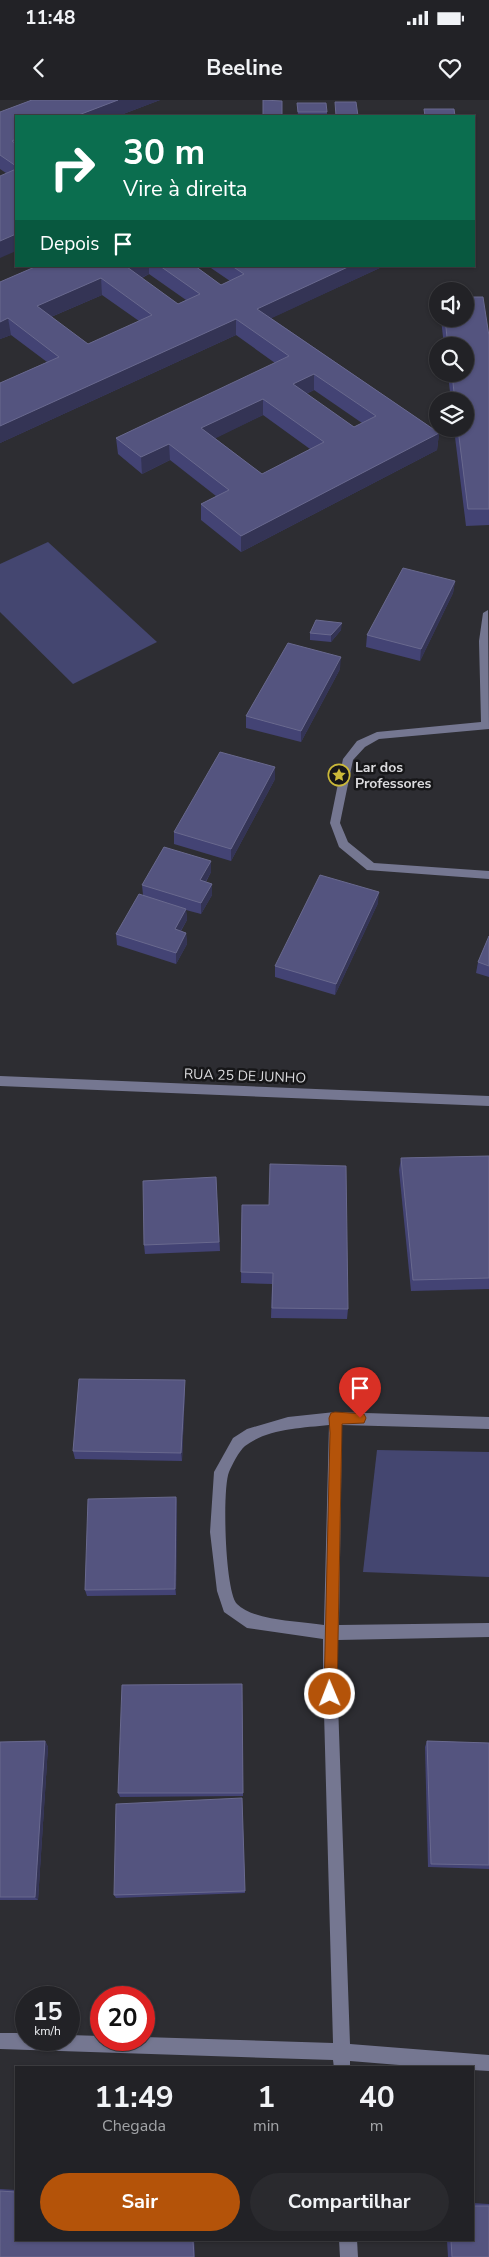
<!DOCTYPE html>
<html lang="pt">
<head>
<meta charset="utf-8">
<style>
  body { margin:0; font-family:"Nunito Sans",sans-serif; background:#2a2a2e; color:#f1f3f6; height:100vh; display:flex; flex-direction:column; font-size:19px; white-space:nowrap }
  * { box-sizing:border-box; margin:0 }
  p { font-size:16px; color:#a2a4a7 }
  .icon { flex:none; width:28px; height:28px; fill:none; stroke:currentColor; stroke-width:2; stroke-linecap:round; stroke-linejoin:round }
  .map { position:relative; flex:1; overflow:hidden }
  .side { position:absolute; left:15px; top:1966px; width:459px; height:175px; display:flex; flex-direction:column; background:#222226; border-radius:0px; box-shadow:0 1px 4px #0004,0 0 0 1px #3f3f43 }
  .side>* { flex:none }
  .top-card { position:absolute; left:15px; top:15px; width:460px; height:152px; border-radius:0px; box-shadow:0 1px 4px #0004,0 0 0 1px #3f3f43; background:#0b6e4f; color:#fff; overflow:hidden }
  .buttons { position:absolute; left:429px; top:182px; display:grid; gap:10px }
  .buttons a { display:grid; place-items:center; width:45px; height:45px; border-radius:50%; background:#222226; box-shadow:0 1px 4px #0004,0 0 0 1px #3f3f43; font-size:25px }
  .speed { position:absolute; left:15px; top:1886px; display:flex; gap:10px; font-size:25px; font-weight:700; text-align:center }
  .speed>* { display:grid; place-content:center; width:65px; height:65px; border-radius:50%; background:#222226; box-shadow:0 1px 4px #0004,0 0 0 1px #3f3f43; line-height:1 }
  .speed small { font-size:12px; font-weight:400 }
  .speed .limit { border:8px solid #d22; background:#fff; color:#111 }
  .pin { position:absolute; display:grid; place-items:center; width:42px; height:42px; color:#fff; margin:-51px -21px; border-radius:50% 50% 50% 0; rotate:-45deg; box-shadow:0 0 5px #0007 }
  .pin .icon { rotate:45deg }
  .me { position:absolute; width:55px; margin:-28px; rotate:359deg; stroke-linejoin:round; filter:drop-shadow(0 0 4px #0008) }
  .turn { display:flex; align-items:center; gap:18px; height:105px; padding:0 25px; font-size:22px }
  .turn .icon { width:65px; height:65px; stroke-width:2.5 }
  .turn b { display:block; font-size:35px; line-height:42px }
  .then { display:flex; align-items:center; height:48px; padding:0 25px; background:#0003; gap:10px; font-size:19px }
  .eta { display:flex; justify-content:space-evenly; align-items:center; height:85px; text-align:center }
  .eta b { font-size:30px; font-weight:700; line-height:35px }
  .primary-button { display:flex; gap:10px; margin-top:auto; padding:10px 25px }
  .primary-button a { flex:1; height:58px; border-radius:30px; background:#b45309; color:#fff; font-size:20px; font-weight:700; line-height:58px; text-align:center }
  .primary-button a+a { background:#2a2a2e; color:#f1f3f6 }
  .status { display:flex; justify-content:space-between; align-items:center; height:35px; padding:0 25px; background:#222226; direction:ltr }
  .status svg { height:14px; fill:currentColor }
  header { display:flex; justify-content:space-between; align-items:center; height:65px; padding:0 25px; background:#222226; font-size:22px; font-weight:700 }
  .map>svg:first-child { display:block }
</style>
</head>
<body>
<div class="status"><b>11:48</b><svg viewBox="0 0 49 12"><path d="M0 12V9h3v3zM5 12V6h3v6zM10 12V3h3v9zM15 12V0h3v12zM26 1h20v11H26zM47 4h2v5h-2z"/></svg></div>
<header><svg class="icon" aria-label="back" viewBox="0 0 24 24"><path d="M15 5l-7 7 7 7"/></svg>Beeline<svg class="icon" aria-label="heart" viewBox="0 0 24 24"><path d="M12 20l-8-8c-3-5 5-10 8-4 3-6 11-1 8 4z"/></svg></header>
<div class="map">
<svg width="489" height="2157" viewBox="0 0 489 2157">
  <rect width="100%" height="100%" fill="#2d2d32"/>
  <g fill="#444670">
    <polygon points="48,442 157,542 73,584 0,512 0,464"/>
    <polygon points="377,1350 489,1352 489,1477 363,1472"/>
  </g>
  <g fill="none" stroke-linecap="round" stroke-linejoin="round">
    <g fill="#757791" fill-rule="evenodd">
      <polygon points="488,510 489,629 379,639 365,647 353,660 340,723 348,742 374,763 489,771 489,779 367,770 339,747 330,723 343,659 357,641 377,632 481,622 479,541 483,513"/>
      <polygon points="0,976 489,996 489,1006 0,986"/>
      <path d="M335,1312L489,1317V1329L342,1325L339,1525L489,1523V1537L338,1540L337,1575L350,1944L489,1955V1971L472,1970V1968H436L350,1961V1968H334L333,1960L0,1949V1933H26V1940H69V1935L101,1936V1940H144V1937L333,1943L323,1575V1539L247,1528L224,1512L217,1491L210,1432L214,1372L233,1338L247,1329L288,1317ZM329,1325L324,1525C299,1521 254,1521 237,1504C225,1492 222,1389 229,1372C232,1365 239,1351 245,1346C267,1329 301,1328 329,1325Z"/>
      <polygon points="339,2140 357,2140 358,2157 340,2157"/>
    </g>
  </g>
  <g fill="#434374" fill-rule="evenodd">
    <polygon points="32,0 160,0 118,16 16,16 16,151 6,73 0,69 0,12"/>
    <polygon points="297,3 327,12 327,16 298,16"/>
    <path d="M37,166H195L221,185L230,181L208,166H384L271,218L439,333L437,350L241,452L201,420V404L216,396L170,360L142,374L118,354L116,338L275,263L236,235L0,343V283L47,262L11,235L0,239V182ZM149,174L186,200L178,204L142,178ZM102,195L139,221L88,244L51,217ZM314,290L362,323L354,327L306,294ZM263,315L310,349L262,374L215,338Z"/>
    <polygon points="441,219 465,219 489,236 489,425 466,426 454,329 465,329 465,301 451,301 448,274 465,274 465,246 444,246"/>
    <polygon points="455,481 453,493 420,561 366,547 367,535"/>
    <polygon points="341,530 331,542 310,540 310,533"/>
    <polygon points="340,569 301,642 246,628 246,616"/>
    <polygon points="275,679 231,761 174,744 174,732"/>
    <polygon points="211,772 206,782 212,784 212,795 201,814 186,810 187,820 181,831 186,833 187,844 176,864 117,845 116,834 143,795 142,785"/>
    <polygon points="378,803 335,895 275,877 275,866"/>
    <polygon points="489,836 489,877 476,873 478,862"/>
    <polygon points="489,1056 489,1189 411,1191 399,1070 401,1058"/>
    <polygon points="216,1077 220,1151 145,1154 144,1145"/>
    <polygon points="242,1105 348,1209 347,1219 271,1218 272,1184 241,1183"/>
    <polygon points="185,1288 182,1361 75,1359 73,1351"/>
    <polygon points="176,1397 177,1404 176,1495 87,1496 85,1490"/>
    <polygon points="242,1584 243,1696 120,1697 118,1693"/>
    <polygon points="45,1641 48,1647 38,1800 0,1800 0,1642"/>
    <polygon points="427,1641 489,1643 489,1769 428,1767 425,1647"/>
    <polygon points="242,1698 245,1793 116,1798 114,1795"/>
    <polygon points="0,2089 16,2090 16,2140 194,2140 195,2157 0,2157"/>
    <polygon points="472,2103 489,2104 489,2157 448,2157 447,2140 472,2140"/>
  </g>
  <g fill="#343455">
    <polygon points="118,0 160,0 118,16 76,16"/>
    <polygon points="16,134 16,151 0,158 0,141"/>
    <polygon points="130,166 149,166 149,174 128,184 127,167"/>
    <polygon points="350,166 384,166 257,225 257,209"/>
    <polygon points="101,178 102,195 39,222 37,206"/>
    <polygon points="8,218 11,235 0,239 0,222"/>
    <polygon points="236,219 236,235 0,343 0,326"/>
    <polygon points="314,274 314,290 292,300 293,284"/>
    <polygon points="263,299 263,315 202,345 201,328"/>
    <polygon points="439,333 437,350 241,452 241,436"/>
    <polygon points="169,344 170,360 142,374 141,357"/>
    <polygon points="455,481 453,493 420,561 421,549"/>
    <polygon points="342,523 341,530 331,542 331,535"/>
    <polygon points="341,557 340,569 301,642 301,631"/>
    <polygon points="275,667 275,679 231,761 231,749"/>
    <polygon points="211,761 211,772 200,791 200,780"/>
    <polygon points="212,784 212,795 201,814 201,803"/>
    <polygon points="379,792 378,803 335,895 336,884"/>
    <polygon points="186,809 187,820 175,840 175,829"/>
    <polygon points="186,833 187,844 176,864 176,853"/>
    <polygon points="185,1280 185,1288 182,1361 181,1353"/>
    <polygon points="176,1397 177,1404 176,1495 175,1489"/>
    <polygon points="45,1641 48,1647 38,1800 35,1797"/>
    <polygon points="193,2140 194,2140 195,2157 194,2157"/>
  </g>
  <g fill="#54547f" stroke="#69698e" fill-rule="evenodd">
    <polygon points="32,0 118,0 76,16 16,16 16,39 12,41 16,44 16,66 0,55 0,12"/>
    <polygon points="263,0 282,1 282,16 263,16"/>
    <polygon points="335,2 356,2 358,16 336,16"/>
    <polygon points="297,3 326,3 327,12 298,12"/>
    <polygon points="424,9 454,9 455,16 425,16"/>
    <polygon points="16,69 16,134 0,141 0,76"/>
    <path d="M37,166H130L127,167L178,204L200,194L160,166H195L221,185L244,174L232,166H350L257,209L439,333L241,436L201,404L229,390L169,344L141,357L116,338L289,256L236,219L0,326V283L59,257L8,218L0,222V182ZM101,178L152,215L88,244L37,206ZM314,274L376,316L354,327L293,284ZM263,299L324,342L262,374L201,328Z"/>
    <polygon points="465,197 483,197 489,236 489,409 468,409 458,329 465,329 465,301 455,301 452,274 465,274 465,246 448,246 445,219 465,219"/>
    <polygon points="403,468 455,481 421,549 367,535"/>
    <polygon points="316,520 342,523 331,535 310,533"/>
    <polygon points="288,543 341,557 301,631 246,616"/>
    <polygon points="220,652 275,667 231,749 174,732"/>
    <polygon points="164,747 211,761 200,780 212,784 201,803 142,785"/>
    <polygon points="320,775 379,792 336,884 275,866"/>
    <polygon points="139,794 186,809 175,829 186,833 176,853 116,834"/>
    <polygon points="489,836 489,866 478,862"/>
    <polygon points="489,1056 489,1178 413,1180 401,1058"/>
    <polygon points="270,1064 346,1066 348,1209 272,1208 273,1173 241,1172 242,1105 269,1105"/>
    <polygon points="216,1077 219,1142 144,1145 143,1081"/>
    <polygon points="79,1279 185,1280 181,1353 73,1351"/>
    <polygon points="176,1397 175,1489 85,1490 88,1399"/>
    <polygon points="242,1584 243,1693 118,1693 122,1585"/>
    <polygon points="45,1641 35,1797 0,1797 0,1642"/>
    <polygon points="427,1641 489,1643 489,1765 431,1764"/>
    <polygon points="242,1698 245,1791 114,1795 116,1704"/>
    <polygon points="0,2091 16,2092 16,2140 193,2140 194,2157 0,2157"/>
    <polygon points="472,2106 489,2106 489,2157 452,2157 451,2140 472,2140"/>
  </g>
  <polygon fill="#b45309" stroke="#753606" points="335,1312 364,1314 366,1318 364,1323 342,1324 337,1594 335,1599 330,1601 326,1599 324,1594 330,1333 329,1318 331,1313"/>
  <defs>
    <g id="sight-ring" transform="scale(1.125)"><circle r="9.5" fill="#161618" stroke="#cbb939" stroke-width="1.5"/><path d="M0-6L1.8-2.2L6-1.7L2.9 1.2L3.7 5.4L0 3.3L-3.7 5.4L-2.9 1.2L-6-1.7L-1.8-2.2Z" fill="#cbb939"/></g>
  </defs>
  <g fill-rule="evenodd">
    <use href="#sight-ring" x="339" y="675"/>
  </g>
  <g text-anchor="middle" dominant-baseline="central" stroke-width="5" stroke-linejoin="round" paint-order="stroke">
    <g font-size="14" font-weight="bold" fill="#dadadd" stroke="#161618" text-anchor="start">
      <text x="355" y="667">Lar dos<tspan x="355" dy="16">Professores</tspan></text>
    </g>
    <g font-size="14" fill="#dadadd" stroke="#161618">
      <text transform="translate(245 976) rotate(2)">RUA 25 DE JUNHO</text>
    </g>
  </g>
</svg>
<div class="buttons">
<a><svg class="icon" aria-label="sound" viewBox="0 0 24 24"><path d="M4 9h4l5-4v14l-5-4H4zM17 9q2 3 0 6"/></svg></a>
<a><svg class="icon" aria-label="search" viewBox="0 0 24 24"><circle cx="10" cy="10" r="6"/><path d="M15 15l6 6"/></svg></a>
<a><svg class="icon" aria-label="layers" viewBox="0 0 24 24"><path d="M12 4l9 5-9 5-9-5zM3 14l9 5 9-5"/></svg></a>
</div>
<div class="speed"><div>15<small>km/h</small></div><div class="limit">20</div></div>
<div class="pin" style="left:360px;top:1318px;background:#d93025"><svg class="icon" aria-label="arrive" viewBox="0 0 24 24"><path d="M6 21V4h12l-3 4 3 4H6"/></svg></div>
<svg class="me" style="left:330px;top:1594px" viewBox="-20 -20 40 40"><circle r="17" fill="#b45309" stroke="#fff" stroke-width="3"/><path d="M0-11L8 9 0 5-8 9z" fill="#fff"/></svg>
<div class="top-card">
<div class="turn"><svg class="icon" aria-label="right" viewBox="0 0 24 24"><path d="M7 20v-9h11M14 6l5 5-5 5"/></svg><div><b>30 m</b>Vire à direita</div></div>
<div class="then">Depois<svg class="icon" aria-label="arrive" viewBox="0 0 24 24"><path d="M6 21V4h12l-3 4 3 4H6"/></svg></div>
</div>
<section class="side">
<div class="eta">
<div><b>11:49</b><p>Chegada</p></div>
<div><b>1</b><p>min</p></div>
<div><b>40</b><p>m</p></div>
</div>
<div class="primary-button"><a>Sair</a><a>Compartilhar</a></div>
</section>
</div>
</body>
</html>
